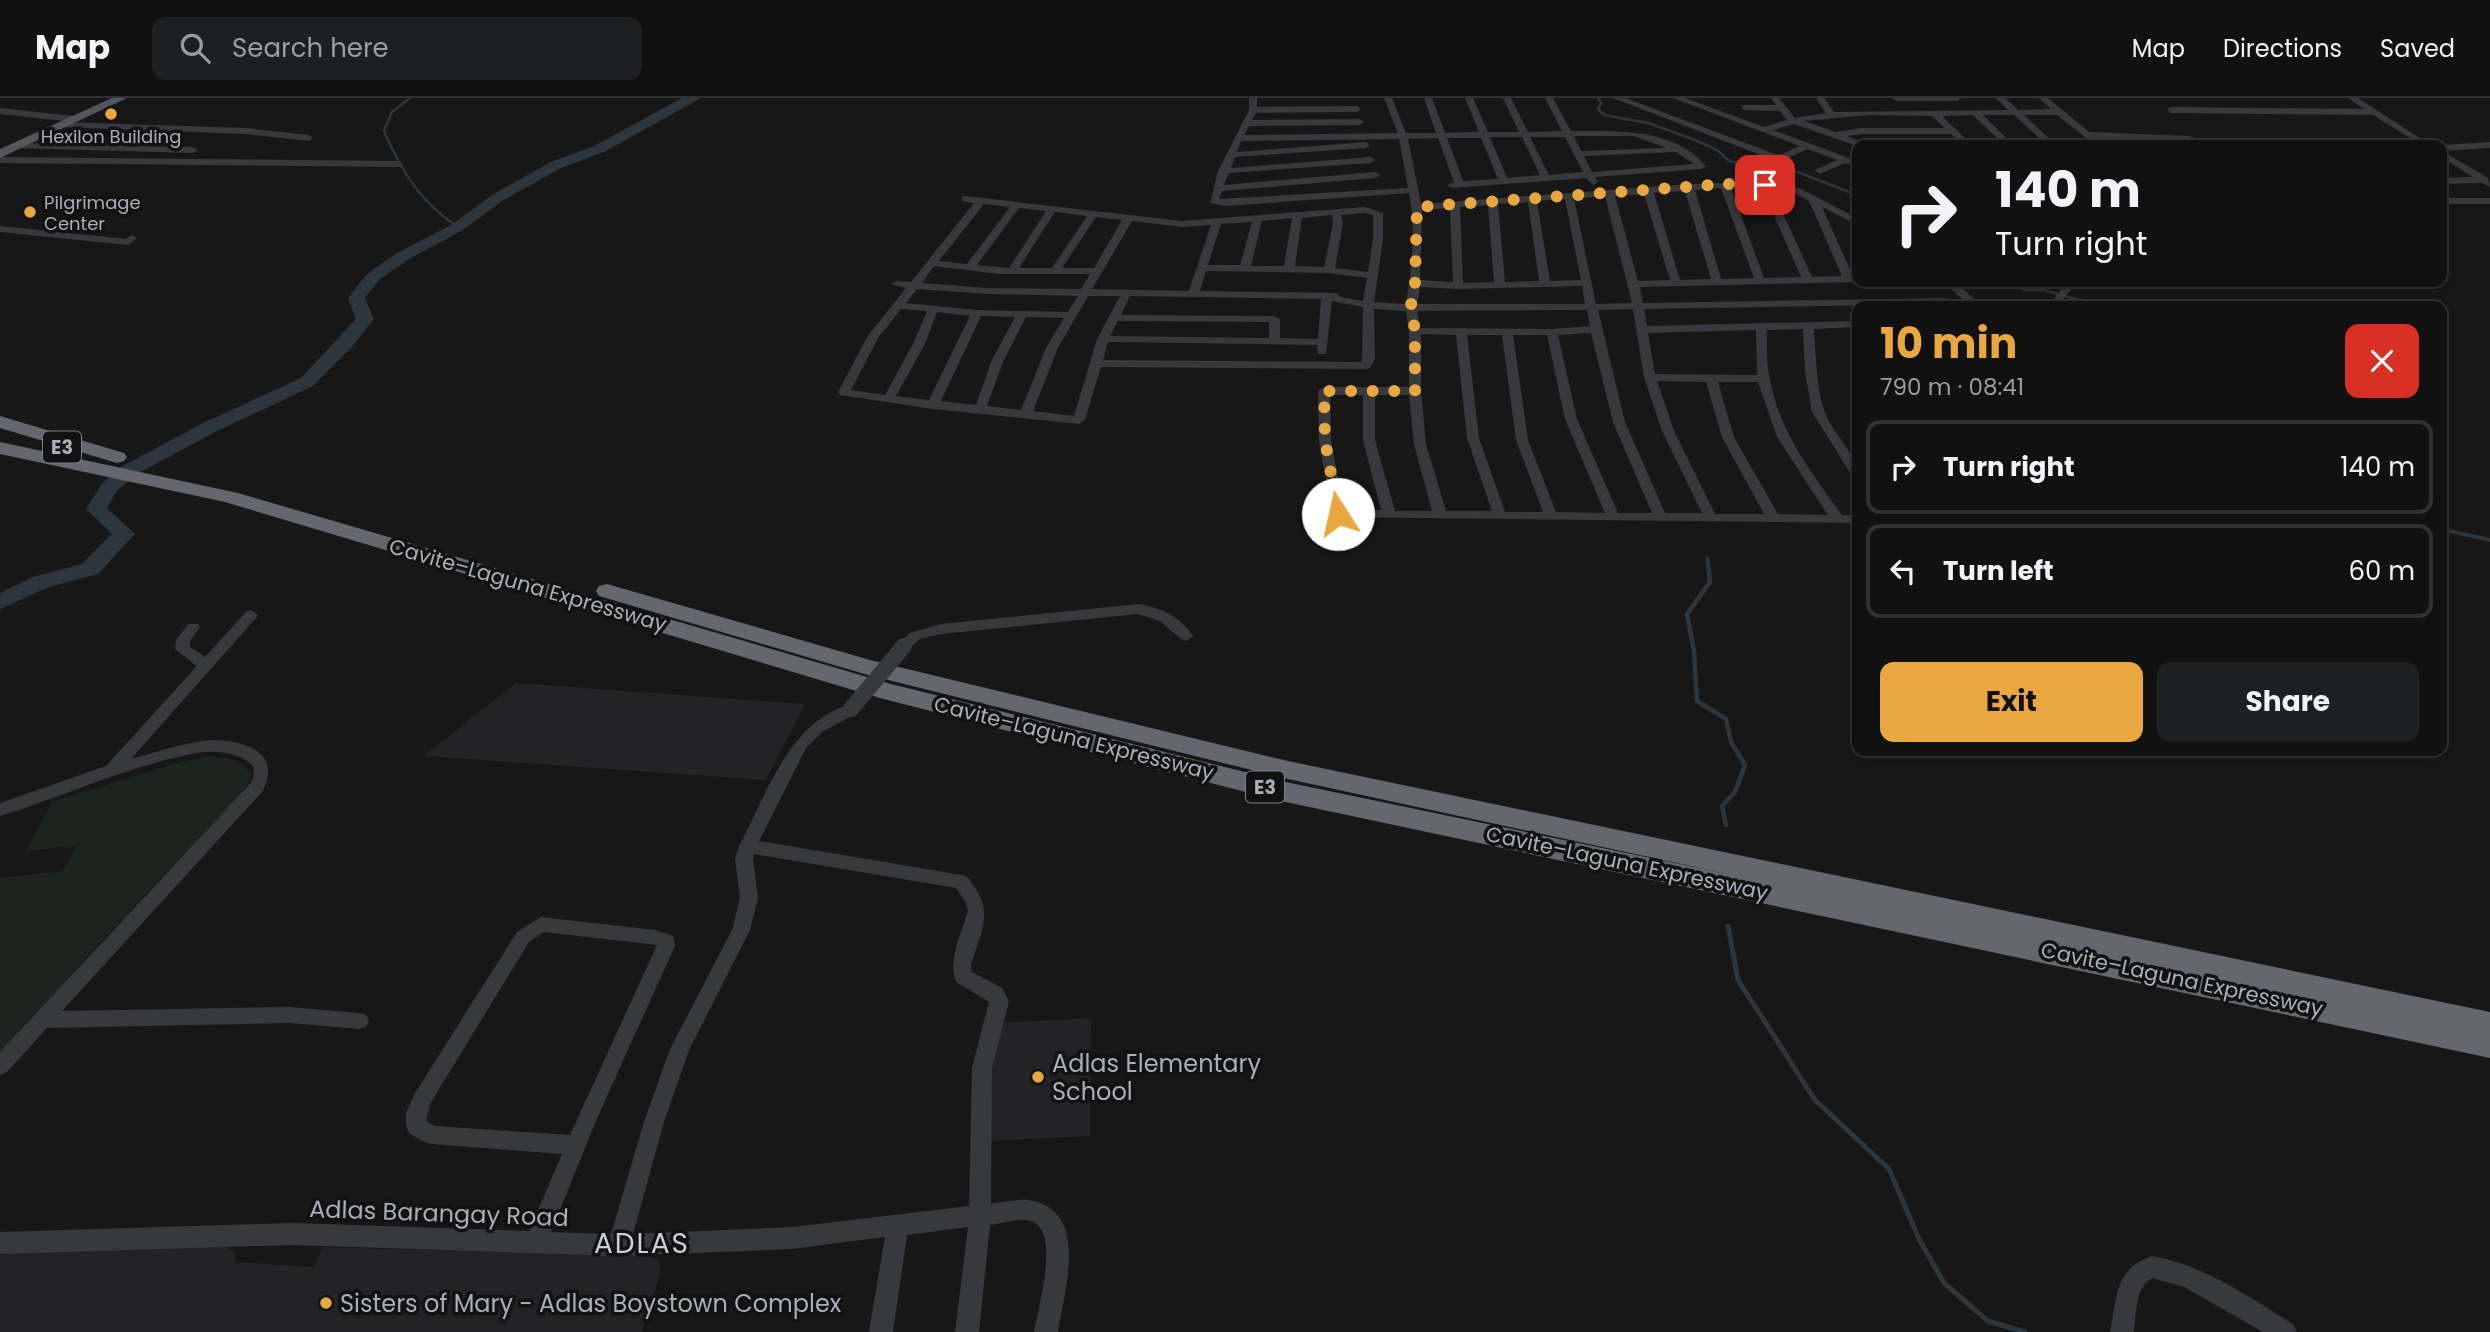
<!DOCTYPE html>
<html lang="en">
<head>
<meta charset="utf-8">
<style>
  body { margin:0; font-family:Poppins,sans-serif; background:#1e1f20; color:#f1f3f6; height:100vh; display:flex; flex-direction:column; font-size:26px; white-space:nowrap }
  * { box-sizing:border-box; margin:0 }
  p { font-size:23px; color:#9c9d9f }
  .icon { flex:none; width:38px; height:38px; fill:none; stroke:currentColor; stroke-width:2; stroke-linecap:round; stroke-linejoin:round }
  .map { position:relative; flex:1; overflow:hidden }
  .drawer { position:absolute; left:1852px; top:203px; width:595px; height:455px; display:flex; flex-direction:column; background:#111112; border-radius:14px; box-shadow:0 4px 10px #0003,0 0 0 2px #303132 }
  .drawer>* { flex:none }
  .guide { position:absolute; left:1852px; top:42px; width:595px; height:147px; border-radius:14px; box-shadow:0 4px 10px #0003,0 0 0 2px #303132; background:#111112; color:#f1f3f6; overflow:hidden }
  .pin { position:absolute; display:grid; place-items:center; width:60px; height:60px; color:#fff; margin:-30px; border-radius:14px; box-shadow:0 4px 10px #0006 }
  .me { position:absolute; width:77px; margin:-38px; rotate:350deg; stroke-linejoin:round; filter:drop-shadow(0 0 5px #0008) }
  .turn { display:flex; align-items:center; gap:24px; height:147px; padding:0 28px; font-size:32px }
  .turn .icon { width:91px; height:91px; stroke-width:2.5 }
  .turn b { display:block; font-size:49px; line-height:60px }
  .round { display:grid; place-items:center; flex:none; width:74px; height:74px; border-radius:14px; background:#1e1f20 }
  .headline { display:flex; align-items:center; justify-content:space-between; height:119px; padding:0 28px }
  h1 { font-size:42px; font-weight:700; line-height:52px; color:#e8a83f }
  .primary-button { display:flex; gap:14px; margin-top:auto; padding:14px 28px }
  .primary-button a { flex:1; height:80px; border-radius:14px; background:#e8a83f; color:#111; font-size:28px; font-weight:700; line-height:80px; text-align:center }
  .primary-button a+a { background:#1e1f20; color:#f1f3f6 }
  ul { padding:0; list-style:none }
  li { display:flex; align-items:center; gap:21px; height:94px; margin:0 14px 10px; padding:0 14px; border:4px solid #303132; border-radius:14px }
  li div { flex:1 }
  li b { display:block; font-size:26px }
  li em { font-style:normal }
  header { display:flex; align-items:center; gap:42px; box-sizing:border-box; height:98px; padding:0 35px; background:#111112; border-bottom:2px solid #303132 }
  header strong { font-size:33px }
  nav { display:flex; gap:38px; margin-inline-start:auto; font-size:24px }
  .search { width:490px; height:63px; background:#1e1f20; display:flex; align-items:center; gap:18px; box-sizing:border-box; padding:0 24px; border-radius:14px; color:#9c9d9f; font-size:26px }
  .map>svg:first-child { display:block }
</style>
</head>
<body>
<header>
<strong>Map</strong>
<div class="search"><svg class="icon" aria-label="search" viewBox="0 0 24 24"><circle cx="10" cy="10" r="6"/><path d="M15 15l6 6"/></svg>Search here</div>
<nav><a>Map</a><a>Directions</a><a>Saved</a></nav>
</header>
<div class="map">
<svg width="2490" height="1234" viewBox="0 0 2490 1234">
  <rect width="100%" height="100%" fill="#171718"/>
  <g fill="#232325">
    <polygon points="516,585 805,606 766,682 423,658"/>
    <polygon points="1091,920 1090,1038 985,1043 996,925"/>
    <polygon points="227,1148 235,1154 235,1164 313,1169 323,1149 650,1158 660,1164 660,1177 642,1234 0,1234 0,1155"/>
  </g>
  <path fill="#1d231e" d="M210,658C229,659 240,662 252,676L244,694L101,843L0,959V780L63,773L76,748L26,753L53,703L184,663Z"/>
  <g fill="none" stroke-linecap="round" stroke-linejoin="round">
    <g stroke="#2d363c" stroke-width="2.5">
      <path d="M410,0L392,14L384,33C402,74 420,104 458,129"/>
      <polyline points="1598,0 1601,5 1598,11 1604,17 1648,25 1695,42 1717,52 1729,63 1747,67 1782,68 1857,97"/>
      <polyline points="2010,184 2025,192 2043,192 2086,204"/>
    </g>
    <g stroke="#2d363c" stroke-width="3.5">
      <polyline points="2080,202 2099,208"/>
      <polyline points="2441,431 2490,442"/>
      <polyline points="1707,460 1708,466"/>
    </g>
    <polyline stroke="#2d363c" stroke-width="4.5" points="1708,464 1710,484 1687,516 1694,553 1697,603 1726,621 1731,644 1745,667 1735,694 1722,708 1726,727"/>
    <polyline stroke="#2d363c" stroke-width="5" points="1728,828 1738,882 1815,1002 1889,1071 1919,1141 1944,1185 1988,1223 2025,1234"/>
    <polygon fill="#2d363c" fill-rule="evenodd" points="682,0 701,0 604,54 561,70 502,103 463,132 409,161 379,182 365,200 374,221 351,250 313,288 217,333 135,377 117,393 107,410 135,436 98,476 49,489 0,511 0,495 33,479 82,466 112,436 86,411 102,385 121,369 203,325 301,280 356,221 348,200 367,176 397,155 453,126 492,97 551,64 594,48"/>
    <g fill="#38393d" fill-rule="evenodd">
      <path d="M1249,0H1257V9L1357,8L1361,11L1357,14L1256,15L1252,22L1360,21L1364,24L1360,27L1249,28L1244,37L1398,35L1384,0H1392L1406,35H1436L1424,0H1432L1445,35L1479,34L1465,0H1473L1488,34H1519L1503,0H1511L1528,34L1562,33L1545,0H1553L1571,33C1617,33 1673,29 1706,68L1701,71L1595,79L1598,84L1593,87L1586,80L1452,90L1447,87L1454,84L1438,40L1408,41L1421,106L1689,86L1765,84L1801,91L1857,120V127L1822,109L1853,178H1857L1859,184L1640,189L1643,205L1944,200L1964,203L1944,184H1955L1982,208L1944,206L1644,211L1647,228L1857,223V229L1814,231C1816,257 1816,287 1824,312C1832,337 1857,352 1857,380L1851,376L1812,314L1805,274L1803,231L1767,232C1767,247 1766,261 1769,276C1777,330 1810,374 1842,417H1857V425L1333,419L1319,343L1318,293L1324,289H1409V233L1406,213L1374,211L1375,261L1370,270L1366,271L1101,269L1085,322L1079,326L933,311L840,297L838,294L867,239L906,190L891,186L896,183L911,184L974,105L962,103V99L965,98L1182,123L1365,109L1383,115V141L1374,204L1406,206C1412,172 1416,130 1409,95L1226,108L1210,105L1218,73L1249,12ZM1574,38H1634L1667,50L1581,53ZM1490,39H1522L1540,77L1507,80ZM1530,39H1565L1583,74L1549,77ZM1447,40H1481L1498,81L1463,83ZM1399,41L1408,90L1219,101L1222,93L1375,80L1380,77L1375,74L1224,87L1229,75L1370,65L1375,62L1370,59L1231,70L1235,59L1366,50L1370,47L1366,44L1237,54L1241,43ZM1676,54L1694,66L1592,74L1584,58ZM1721,90L1754,180L1721,181L1695,92ZM1731,90H1762L1801,179L1764,180ZM1772,91L1795,95L1809,103L1842,178L1812,179ZM1685,93L1711,181L1680,182L1654,95ZM1644,96L1670,182L1638,183L1615,98ZM1605,98L1632,205L1596,206L1574,101ZM1565,101L1581,182L1550,183L1537,103ZM1528,104L1539,183L1505,184L1498,106ZM984,106L1010,109L967,166L939,163ZM1488,107L1494,184L1463,185L1460,109ZM1019,110L1046,113L1009,170L977,167ZM1450,110L1453,184L1420,182L1422,112ZM1055,114L1087,118L1052,170H1019ZM1365,115L1373,117V141L1368,174L1335,170L1343,125L1341,117ZM1332,117L1333,125L1324,169L1295,168L1302,120ZM1096,119L1122,122L1094,170H1062ZM1292,120L1284,168H1251L1262,123ZM1132,123L1182,129L1211,127L1189,193L1092,191ZM1252,124L1240,167H1208L1221,126ZM934,168L999,176H1090L1081,191L988,190L922,185ZM1206,173L1329,175L1367,180L1363,203L1341,199L1336,195L1200,193ZM1582,188L1585,206H1417L1420,189L1458,191ZM917,191L988,196L1078,198L1068,214L977,212L906,205ZM1088,198H1120L1097,241L1074,318L1033,313L1058,250ZM1130,198L1321,201L1318,241L1280,240V221L1274,218L1121,217ZM1332,203L1363,209L1362,264L1103,262L1108,244L1317,247L1318,256H1326ZM901,211L927,213L913,246L885,297L851,292L878,240ZM1633,211L1644,279L1662,333L1702,415H1665L1625,324L1598,212ZM1587,212L1590,228L1552,231L1420,230L1417,213ZM937,214L970,218L929,302L896,298L925,246ZM981,218L1015,219L991,264L976,307L941,303ZM1026,219L1064,220L1046,250L1021,312L987,308L1003,264ZM1118,223L1269,224V240L1110,238ZM1756,232L1757,277L1655,276L1648,235ZM1591,235L1613,324L1652,415H1618L1577,321L1558,237ZM1421,236L1456,237L1467,340L1492,413H1446L1426,346L1421,293ZM1467,237H1502L1516,342L1543,414H1505L1479,340ZM1513,237H1547L1565,321L1605,415L1556,414L1528,342ZM1657,283L1706,284L1722,339L1764,416H1715L1674,333ZM1718,284H1758L1777,339L1828,417L1778,416L1734,339ZM1330,297H1363V342L1381,412H1344L1331,343ZM1375,297H1409L1414,346L1432,413H1395L1375,342Z"/>
      <path d="M1613,0H1625L1775,56H1782L1800,48L1673,0H1685L1764,29L1787,22L1780,13L1745,12L1742,11V7H1776L1771,0H1779L1795,20L1826,15L1816,0H1824L1834,14L2008,12L1996,0H2005L2018,12L2051,11L2039,0H2048L2089,34L2190,38L2201,43L2198,47H2189L2191,44L2096,40L2099,44L2095,47L2057,17H2024L2056,47H2047L2014,17H1983L2013,47H2004L1973,17L1942,18L1972,47H1963L1951,36H1862L1847,38L1868,47L1857,48L1794,26L1773,32L1857,63V69L1845,65L1820,76L1815,73L1817,71L1837,62L1808,51L1786,61H1771ZM1869,17L1932,18L1945,30H1862L1836,34L1804,23Z"/>
      <polygon points="1892,0 1961,0 1957,3 1896,3"/>
      <polygon points="2348,0 2358,0 2429,46 2328,46 2332,43 2415,43 2373,17 2171,15 2167,12 2171,9 2364,11"/>
      <polygon points="0,10 74,18 78,21 74,24 0,16"/>
      <polygon points="62,24 246,30 309,37 313,40 309,43 246,36 59,29 59,25"/>
      <polygon points="2490,44 2490,50 2442,53 2488,80 2490,89 2482,85 2441,86 2441,80 2473,79 2441,59 2441,47"/>
      <polygon points="18,45 193,49 198,52 193,55 15,50 13,48"/>
      <polygon points="0,59 398,63 403,66 398,69 0,65"/>
      <rect x="2441" y="100" width="49" height="6"/>
      <polygon points="0,128 126,141 132,137 137,140 128,147 0,134"/>
      <polygon points="2067,184 2077,184 2058,208 2048,208"/>
      <path d="M1138,506C1161,510 1180,518 1193,538L1186,543L1181,541L1160,523L1138,516L941,536L920,541L909,551H899L897,548L910,535L941,526Z"/>
      <path d="M251,512L258,517L256,520L131,661C153,655 174,648 196,644C230,637 287,649 262,694L62,913L289,909L359,915L366,917L369,923L366,929L359,931L289,925L47,930L7,974L0,977V954L250,686L254,678L253,668C240,654 215,652 197,655C129,667 66,698 0,718V705L106,668L197,568L175,551L176,542L188,526H198L200,529L190,543V549L205,559L246,514Z"/>
      <path d="M851,606L857,607L859,611L857,615L822,634L806,650L759,743L962,777C969,779 970,782 974,788C994,816 980,836 971,867L972,874L1002,890L1009,904L992,970L991,1106C1003,1104 1017,1101 1029,1102C1091,1112 1064,1193 1058,1234H1034C1038,1210 1060,1136 1033,1124C1022,1119 1002,1125 990,1127L979,1234H955L968,1129L907,1137L893,1234H869L885,1139L792,1151L619,1158L292,1147L0,1156V1134L292,1125L529,1133L562,1056L431,1046L424,1044L409,1035L406,1028V1015L415,995L517,834L541,819L655,832L673,838L675,848L598,1018L551,1134L611,1136L644,1024L670,951L732,832L740,800L735,761L739,748C767,696 789,623 851,606ZM754,756L956,790L966,805L968,813C962,833 947,864 956,884L989,904L972,970L969,1108L792,1129L633,1136L664,1024L689,952L750,832L758,800L753,761ZM544,834L657,847L570,1037L434,1028L426,1023L430,1006L529,844Z"/>
      <path d="M2152,1158C2204,1167 2249,1199 2293,1226L2297,1234H2263L2184,1189L2152,1180C2135,1189 2136,1217 2134,1234H2110C2117,1200 2114,1171 2152,1158Z"/>
    </g>
    <polygon fill="#54565c" fill-rule="evenodd" points="112,0 127,0 0,60 0,51"/>
    <g fill="#64676e" fill-rule="evenodd">
      <polygon points="0,318 124,355 127,359 124,363 117,365 0,330"/>
      <polygon points="0,344 238,395 891,586 1281,683 1737,778 1288,681 868,577 599,498 596,493 599,488 607,486 870,562 1288,663 2490,914 2490,960 1281,703 880,600 225,404 0,356"/>
    </g>
    <polyline stroke="#38393d" stroke-width="16" points="851,611 904,548"/>
  </g>
  <g fill="none" stroke-linecap="round" stroke-linejoin="round">
    <polyline stroke="#e8a83f" stroke-width="12" stroke-dasharray="0 21.6" points="1338,416 1325,342 1324,293 1415,293 1415,233 1411,207 1415,185 1417,109 1725,86 1765,87"/>
  </g>
  <g fill="#e8a83f" stroke="#121213" stroke-width="2.5">
    <circle cx="111" cy="16" r="7"/>
    <circle cx="30" cy="114" r="7"/>
    <circle cx="1038" cy="979" r="7"/>
    <circle cx="326" cy="1205" r="7"/>
  </g>
  <g text-anchor="middle" dominant-baseline="central" stroke-width="7" stroke-linejoin="round" paint-order="stroke">
    <g font-size="18" fill="#a9aeb8" stroke="#121213">
      <text x="111" y="38">Hexilon Building</text>
      <text x="44" y="104" text-anchor="start">Pilgrimage<tspan x="44" dy="21">Center</tspan></text>
    </g>
    <g fill="#121213" stroke="#7c7f86" stroke-width="2">
      <rect x="43" y="333.5" width="38" height="31" rx="5"/>
      <rect x="1246" y="673.5" width="38" height="31" rx="5"/>
    </g>
    <g font-size="19" font-weight="bold" fill="#a9aeb8">
      <text x="62" y="349">E3</text>
      <text x="1265" y="689">E3</text>
    </g>
    <g font-size="21" fill="#a9aeb8" stroke="#121213">
      <text transform="translate(528 487) rotate(16)">Cavite–Laguna Expressway</text>
      <text transform="translate(1074 640) rotate(14)">Cavite–Laguna Expressway</text>
      <text transform="translate(1627 765) rotate(12)">Cavite–Laguna Expressway</text>
      <text transform="translate(2182 881) rotate(12)">Cavite–Laguna Expressway</text>
    </g>
    <g font-size="24" fill="#a9aeb8" stroke="#121213" text-anchor="start">
      <text x="1052" y="965">Adlas Elementary<tspan x="1052" dy="28">School</tspan></text>
      <text x="340" y="1205">Sisters of Mary - Adlas Boystown Complex</text>
    </g>
    <g font-size="24" fill="#a9aeb8" stroke="#121213">
      <text transform="translate(439 1115) rotate(2)">Adlas Barangay Road</text>
    </g>
    <g font-size="28" letter-spacing="2" fill="#cacdd4" stroke="#121213">
      <text x="642" y="1145">ADLAS</text>
    </g>
  </g>
</svg>
<div class="pin" style="left:1765px;top:87px;background:#d93025"><svg class="icon" aria-label="arrive" viewBox="0 0 24 24"><path d="M6 21V4h12l-3 4 3 4H6"/></svg></div>
<svg class="me" style="left:1338px;top:416px" viewBox="-20 -20 40 40"><circle r="19" fill="#fff"/><path d="M0-13L10 11 0 6-10 11z" fill="#e8a83f"/></svg>
<div class="guide">
<div class="turn"><svg class="icon" aria-label="right" viewBox="0 0 24 24"><path d="M7 20v-9h11M14 6l5 5-5 5"/></svg><div><b>140 m</b>Turn right</div></div>
</div>
<section class="drawer">
<div class="headline"><div><h1>10 min</h1><p>790 m · 08:41</p></div><a class="round" style="background:#d93025;color:#fff"><svg class="icon" aria-label="close" viewBox="0 0 24 24"><path d="M6 6l12 12M18 6L6 18"/></svg></a></div>
<ul>
<li><svg class="icon" aria-label="right" viewBox="0 0 24 24"><path d="M7 20v-9h11M14 6l5 5-5 5"/></svg><div><b>Turn right</b></div><em>140 m</em></li>
<li><svg class="icon" aria-label="left" viewBox="0 0 24 24"><path d="M17 20v-9H6M10 6l-5 5 5 5"/></svg><div><b>Turn left</b></div><em>60 m</em></li>
</ul>
<div class="primary-button"><a>Exit</a><a>Share</a></div>
</section>
</div>
</body>
</html>
